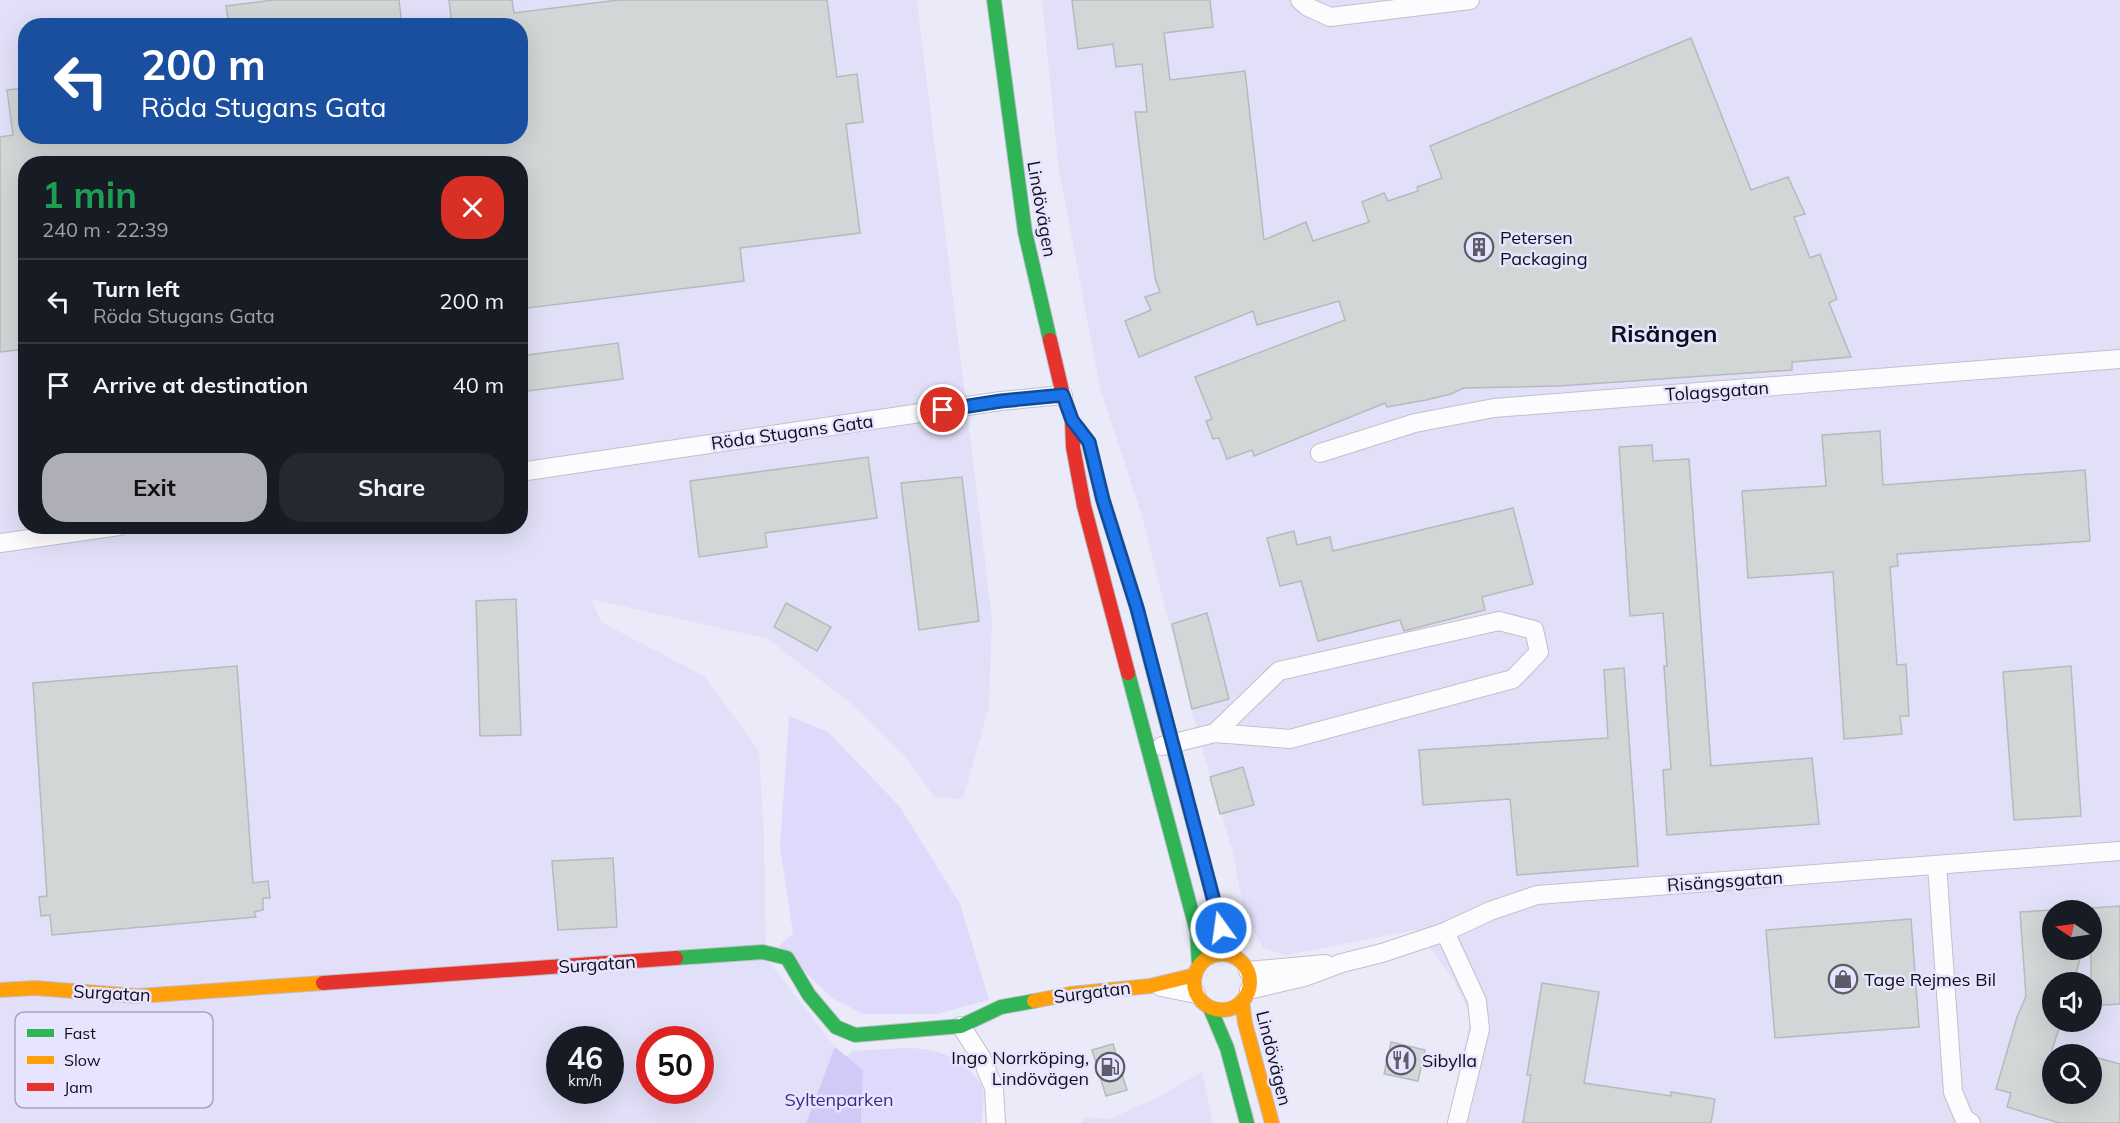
<!DOCTYPE html>
<html lang="en">
<head>
<meta charset="utf-8">
<style>
  body { margin:0; font-family:Mulish,sans-serif; background:#242831; color:#f1f3f6; height:100vh; display:flex; flex-direction:column; font-size:22px; white-space:nowrap }
  * { box-sizing:border-box; margin:0 }
  p { font-size:20px; color:#9ea1a6 }
  .icon { flex:none; width:33px; height:33px; fill:none; stroke:currentColor; stroke-width:2; stroke-linecap:round; stroke-linejoin:round }
  .map { position:relative; flex:1; overflow:hidden }
  .panel { position:absolute; left:18px; top:156px; width:510px; height:378px; display:flex; flex-direction:column; background:#171b24; border-radius:24px; box-shadow:0 6px 24px #0002 }
  .panel>* { flex:none }
  .banner { position:absolute; left:18px; top:18px; width:510px; height:126px; border-radius:24px; box-shadow:0 6px 24px #0002; background:#1a4fa0; color:#fff; overflow:hidden }
  .needle { width:39px; rotate:283deg }
  .tools { position:absolute; left:2042px; top:900px; display:grid; gap:12px }
  .tools a { display:grid; place-items:center; width:60px; height:60px; border-radius:50%; background:#171b24; box-shadow:0 6px 24px #0002; font-size:30px }
  .speed { position:absolute; left:546px; top:1026px; display:flex; gap:12px; font-size:30px; font-weight:700; text-align:center }
  .speed>* { display:grid; place-content:center; width:78px; height:78px; border-radius:50%; background:#171b24; box-shadow:0 6px 24px #0002; line-height:1 }
  .speed small { font-size:15px; font-weight:400 }
  .speed .limit { border:9px solid #d22; background:#fff; color:#111 }
  .pin { position:absolute; display:grid; place-items:center; width:51px; height:51px; color:#fff; margin:-26px; border:3px solid #fff; border-radius:50%; box-shadow:0 2px 6px #0007 }
  .me { position:absolute; width:66px; margin:-33px; rotate:346deg; stroke-linejoin:round; filter:drop-shadow(0 0 4px #0008) }
  .turn { display:flex; align-items:center; gap:21px; height:126px; padding:0 24px; font-size:27px }
  .turn .icon { width:78px; height:78px; stroke-width:2.5 }
  .turn b { display:block; font-size:42px; line-height:51px }
  .round { display:grid; place-items:center; flex:none; width:63px; height:63px; border-radius:24px; background:#242831 }
  .head { display:flex; align-items:center; justify-content:space-between; height:102px; padding:0 24px }
  h1 { font-size:36px; font-weight:700; line-height:45px; color:#1e9e55 }
  .action { display:flex; gap:12px; margin-top:auto; padding:12px 24px }
  .action a { flex:1; height:69px; border-radius:24px; background:#aeafb6; color:#111; font-size:24px; font-weight:700; line-height:69px; text-align:center }
  .action a+a { background:#242831; color:#f1f3f6 }
  ul { padding:0; list-style:none }
  li { display:flex; align-items:center; gap:18px; height:84px; padding:0 24px; border-top:2px solid #363941 }
  li div { flex:1 }
  li b { display:block; font-size:22px }
  li em { font-style:normal }
  .map>svg:first-child { display:block }
</style>
</head>
<body>
<div class="map">
<svg width="2120" height="1123" viewBox="0 0 2120 1123">
  <rect width="100%" height="100%" fill="#ebeaf9"/>
  <g fill="#e2e0f8" fill-rule="evenodd">
    <path d="M0,0H917L992,618L989,707L963,799L934,797L906,757L858,709L768,639L591,599L601,622L704,676L759,751L764,836L766,958L835,1047L806,1123H0ZM26,26H520V136H26ZM26,164H520V526H26ZM560,1040H610V1090H560ZM650,1040H700V1090H650Z"/>
    <path d="M1042,0H2120V1123H1448L1471,1016L1453,979L1416,930L1286,955L1264,949L1245,914L1232,850L1197,731L1141,513L1100,388L1058,164ZM2052,910H2091V950H2052ZM2052,982H2091V1022H2052ZM2052,1054H2091V1094H2052Z"/>
    <polygon points="1202,1072 1213,1123 1081,1123 1085,1117 1109,1119 1156,1098"/>
  </g>
  <g fill="#dddafc">
    <polygon points="789,716 828,732 900,807 960,904 989,1000 937,1014 863,1014 832,998 779,946 793,934 780,847"/>
    <path d="M905,1048C932,1048 954,1054 973,1074C977,1078 982,1084 983,1090C985,1099 982,1114 981,1123H861L863,1071L846,1057L853,1051Z"/>
  </g>
  <polygon fill="#d0caf6" points="835,1047 863,1070 861,1123 806,1123"/>
  <g fill="#d1d6d7" stroke="#b6babc" stroke-width="1.5">
    <polygon points="273,0 399,0 402,26 229,26 226,6"/>
    <polygon points="449,0 512,0 514,13 618,0 827,0 837,77 857,74 863,122 846,124 860,233 740,248 744,281 520,309 520,164 26,164 26,349 0,352 0,137 13,135 7,90 26,88 26,136 520,136 520,26 452,26"/>
    <polygon points="1072,0 1210,0 1213,27 1164,33 1170,80 1245,71 1264,240 1306,222 1313,241 1369,222 1362,202 1384,193 1388,201 1418,191 1417,187 1442,178 1430,146 1691,38 1751,190 1788,177 1805,214 1794,217 1810,258 1820,254 1837,299 1829,303 1851,357 1792,362 1792,370 1559,386 1464,388 1451,394 1426,400 1387,407 1385,403 1254,456 1252,450 1227,459 1219,438 1213,439 1206,421 1212,419 1195,377 1345,320 1339,301 1257,325 1253,311 1139,357 1125,321 1151,310 1145,297 1160,292 1155,278 1135,112 1147,112 1142,64 1116,67 1113,44 1078,49"/>
    <polygon points="618,343 623,379 520,392 520,356"/>
    <polygon points="1880,431 1883,485 2085,470 2090,541 1897,554 1898,566 1890,567 1897,665 1906,664 1909,716 1900,716 1902,734 1844,739 1833,572 1748,578 1742,491 1826,486 1822,435"/>
    <polygon points="1652,445 1653,461 1689,459 1711,766 1812,758 1819,824 1667,835 1663,770 1671,769 1664,666 1667,666 1663,613 1630,616 1619,447"/>
    <polygon points="868,457 877,518 765,533 767,547 699,557 690,481"/>
    <polygon points="962,477 979,621 919,630 901,483"/>
    <polygon points="1513,508 1533,584 1482,597 1485,610 1404,631 1400,620 1318,641 1301,581 1280,586 1267,538 1294,531 1297,545 1330,537 1333,551"/>
    <polygon points="516,599 521,735 480,736 476,601"/>
    <polygon points="786,603 831,627 817,651 774,627"/>
    <polygon points="1207,613 1229,699 1192,709 1172,624"/>
    <polygon points="237,666 253,883 268,881 270,898 263,898 263,910 254,912 256,917 52,935 50,915 41,916 39,897 47,896 33,683"/>
    <polygon points="2071,666 2081,816 2014,820 2003,672"/>
    <polygon points="1624,668 1638,866 1517,875 1510,799 1423,805 1419,750 1608,738 1604,670"/>
    <polygon points="1243,767 1254,805 1220,814 1210,777"/>
    <polygon points="613,858 617,927 558,930 552,861"/>
    <polygon points="2120,906 2120,1004 2091,1006 2091,908"/>
    <polygon points="2052,910 2052,950 2083,950 2073,982 2052,982 2052,1022 2061,1022 2052,1050 2052,1094 2091,1094 2091,1056 2120,1064 2120,1123 2059,1123 2007,1107 2011,1093 1996,1089 2017,1017 2026,996 2020,912"/>
    <polygon points="1911,919 1919,1027 1775,1038 1766,930"/>
    <polygon points="1542,983 1599,992 1584,1083 1671,1096 1671,1092 1715,1099 1711,1123 1523,1123 1531,1075 1527,1075"/>
    <polygon points="1391,1042 1425,1050 1418,1081 1384,1074"/>
    <polygon points="1113,1044 1127,1090 1106,1096 1092,1050"/>
  </g>
  <g fill="none" stroke-linecap="round" stroke-linejoin="round">
    <g stroke="#c1c0cc" stroke-width="20">
      <g id="street">
        <polyline points="1300,0 1308,7 1330,17 1470,0"/>
        <polyline points="1320,453 1415,423 1494,408 2120,359"/>
        <polyline points="520,472 1001,401 1063,395"/>
        <polyline points="0,543 119,526"/>
        <polyline points="1162,746 1215,733 1279,671 1499,621 1534,630 1539,652 1513,679 1290,739 1215,733"/>
        <polyline points="1937,865 1953,1092 1964,1118 1971,1123"/>
        <polyline points="1445,932 1477,1001 1480,1029 1457,1123"/>
        <polyline points="1248,971 1325,964"/>
        <polyline points="1161,987 1196,994"/>
        <polyline points="1249,990 1304,977 1342,963 1382,953 1445,932 1490,911 1537,895 2120,851"/>
        <polyline points="961,1026 981,1057 994,1088 996,1123"/>
      </g>
    </g>
    <g stroke="#c1c0cc" stroke-width="16">
      <g id="fast">
        <polyline points="994,0 1025,232 1050,340"/>
        <polyline points="1078,428 1089,443 1103,500 1137,608 1157,686"/>
        <polyline points="1128,673 1197,932 1199,966"/>
        <polyline points="676,958 763,952 787,958 809,995 836,1027 855,1035 961,1026 1001,1007 1034,1001"/>
        <polyline points="1210,1008 1227,1048 1247,1123"/>
      </g>
    </g>
    <g stroke="#c1c0cc" stroke-width="16">
      <g id="slow">
        <polyline points="1157,686 1221,928 1234,957"/>
        <circle cx="1222" cy="982" r="28"/>
        <polyline points="0,990 35,988 138,996 323,983"/>
        <polyline points="1034,1001 1070,994 1150,986 1195,975"/>
        <polyline points="1242,1001 1245,1023 1272,1123"/>
      </g>
    </g>
    <g stroke="#c1c0cc" stroke-width="16">
      <g id="jam">
        <polyline points="1050,340 1063,395 1072,420 1073,447 1084,506 1128,673"/>
        <polyline points="323,983 676,958"/>
      </g>
    </g>
    <use href="#street" stroke="#fcfcfe" stroke-width="18"/>
    <use href="#fast" stroke="#30b455" stroke-width="14"/>
    <use href="#slow" stroke="#ff9f0a" stroke-width="14"/>
    <use href="#jam" stroke="#e5322d" stroke-width="14"/>
  </g>
  <g fill="none" stroke-linecap="round" stroke-linejoin="round">
    <g stroke="#114b97" stroke-width="15">
      <polyline id="route" points="943,410 1001,401 1063,395 1072,420 1089,442 1103,500 1137,608 1221,928"/>
    </g>
    <use href="#route" stroke="#1a73e8" stroke-width="10"/>
  </g>
  <defs>
    <g id="building-ring" transform="scale(1.5)"><circle r="9.5" fill="#e6e4ff" stroke="#5d5b67" stroke-width="1.5"/><path d="M-4-6H4V6H1V3H-1V6H-4ZM-2.5-4.3h1.7v1.8h-1.7ZM.8-4.3h1.7v1.8H.8ZM-2.5-1h1.7V.8h-1.7ZM.8-1h1.7V.8H.8Z" fill="#5d5b67"/></g>
    <g id="shop-ring" transform="scale(1.5)"><circle r="9.5" fill="#e6e4ff" stroke="#5d5b67" stroke-width="1.5"/><path d="M-5-2.5h2.3a2.7 3.5 0 0 1 5.4 0H5L5.5 6h-11ZM-1.5-2.5h3a1.5 2.3 0 0 0-3 0Z" fill="#5d5b67"/></g>
    <g id="restaurant-ring" transform="scale(1.5)"><circle r="9.5" fill="#e6e4ff" stroke="#5d5b67" stroke-width="1.5"/><path d="M-5-6h1v4h1v-4h1v4h1v-4h1v5L-1.5 .5V6h-2V.5L-5-1ZM5-6V6H3V1.5H1.5Q1.5-4 5-6Z" fill="#5d5b67"/></g>
    <g id="fuel-ring" transform="scale(1.5)"><circle r="9.5" fill="#e6e4ff" stroke="#5d5b67" stroke-width="1.5"/><path d="M-5.5-6h7V0h2V4h1.3V-2.5L3-4.5l.8-.8L6-3V5H2.5V1h-1V6h-7ZM-4.2-4.7v3.2H.2V-4.7Z" fill="#5d5b67"/></g>
  </defs>
  <g fill-rule="evenodd">
    <use href="#building-ring" x="1479" y="247"/>
    <use href="#shop-ring" x="1843" y="979"/>
    <use href="#restaurant-ring" x="1401" y="1060"/>
    <use href="#fuel-ring" x="1110" y="1067"/>
  </g>
  <g text-anchor="middle" dominant-baseline="central" stroke-width="5" stroke-linejoin="round" paint-order="stroke">
    <g font-size="18" fill="#100e19" stroke="#e6e4ff">
      <text transform="translate(1042 209) rotate(80)">Lindövägen</text>
      <text transform="translate(1717 391) rotate(-4)">Tolagsgatan</text>
      <text transform="translate(792 432) rotate(-8)">Röda Stugans Gata</text>
      <text transform="translate(1725 881) rotate(-4)">Risängsgatan</text>
      <text transform="translate(597 964) rotate(-4)">Surgatan</text>
      <text transform="translate(1092 992) rotate(-7)">Surgatan</text>
      <text transform="translate(112 993) rotate(3)">Surgatan</text>
      <text transform="translate(1274 1058) rotate(76)">Lindövägen</text>
    </g>
    <g font-size="18" fill="#100e19" stroke="#e6e4ff" text-anchor="start">
      <text x="1500" y="237">Petersen<tspan x="1500" dy="21">Packaging</tspan></text>
      <text x="1864" y="979">Tage Rejmes Bil</text>
      <text x="1089" y="1057" text-anchor="end">Ingo Norrköping,<tspan x="1089" dy="21">Lindövägen</tspan></text>
      <text x="1422" y="1060">Sibylla</text>
    </g>
    <g font-size="18" fill="#412685" stroke="#e6e4ff">
      <text x="839" y="1099">Syltenparken</text>
    </g>
    <g font-size="24" font-weight="bold" fill="#100e19" stroke="#e6e4ff">
      <text x="1664" y="333">Risängen</text>
    </g>
  </g>
  <rect x="15" y="1012" width="198" height="96" rx="9" fill="#e6e4ff" stroke="#a6a4ba" stroke-width="1.5"/>
  <rect x="27" y="1029" width="27" height="8" fill="#30b455"/>
  <rect x="27" y="1056" width="27" height="8" fill="#ff9f0a"/>
  <rect x="27" y="1083" width="27" height="8" fill="#e5322d"/>
  <g font-size="16" fill="#100e19">
    <text x="64" y="1039">Fast</text>
    <text x="64" y="1066">Slow</text>
    <text x="64" y="1093">Jam</text>
  </g>
</svg>
<div class="tools">
<a><svg class="needle" viewBox="-14 -14 28 28"><path d="M0-13l5 13h-10z" fill="#e53935"/><path d="M0 13l5-13h-10z" fill="#9ea1a6"/></svg></a>
<a><svg class="icon" aria-label="sound" viewBox="0 0 24 24"><path d="M4 9h4l5-4v14l-5-4H4zM17 9q2 3 0 6"/></svg></a>
<a><svg class="icon" aria-label="search" viewBox="0 0 24 24"><circle cx="10" cy="10" r="6"/><path d="M15 15l6 6"/></svg></a>
</div>
<div class="speed"><div>46<small>km/h</small></div><div class="limit">50</div></div>
<div class="pin" style="left:943px;top:410px;background:#d93025"><svg class="icon" aria-label="arrive" viewBox="0 0 24 24"><path d="M6 21V4h12l-3 4 3 4H6"/></svg></div>
<svg class="me" style="left:1221px;top:928px" viewBox="-20 -20 40 40"><circle r="17" fill="#1a73e8" stroke="#fff" stroke-width="3"/><path d="M0-11L8 9 0 5-8 9z" fill="#fff"/></svg>
<div class="banner">
<div class="turn"><svg class="icon" aria-label="left" viewBox="0 0 24 24"><path d="M17 20v-9H6M10 6l-5 5 5 5"/></svg><div><b>200 m</b>Röda Stugans Gata</div></div>
</div>
<section class="panel">
<div class="head"><div><h1>1 min</h1><p>240 m · 22:39</p></div><a class="round" style="background:#d93025;color:#fff"><svg class="icon" aria-label="close" viewBox="0 0 24 24"><path d="M6 6l12 12M18 6L6 18"/></svg></a></div>
<ul>
<li><svg class="icon" aria-label="left" viewBox="0 0 24 24"><path d="M17 20v-9H6M10 6l-5 5 5 5"/></svg><div><b>Turn left</b><p>Röda Stugans Gata</p></div><em>200 m</em></li>
<li><svg class="icon" aria-label="arrive" viewBox="0 0 24 24"><path d="M6 21V4h12l-3 4 3 4H6"/></svg><div><b>Arrive at destination</b></div><em>40 m</em></li>
</ul>
<div class="action"><a>Exit</a><a>Share</a></div>
</section>
</div>
</body>
</html>
